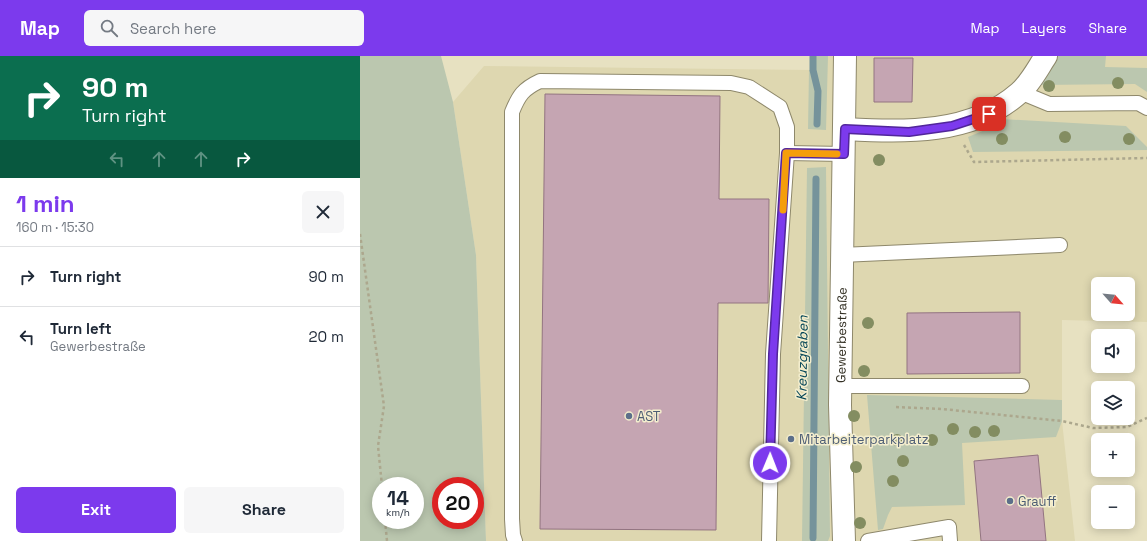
<!DOCTYPE html>
<html lang="en">
<head>
<meta charset="utf-8">
<style>
  body { margin:0; font-family:"Space Grotesk",sans-serif; background:#f6f6f7; color:#1f2937; height:100vh; display:flex; flex-direction:column; font-size:15px; white-space:nowrap }
  * { box-sizing:border-box; margin:0 }
  p { font-size:13px; color:#747a83 }
  .icon { flex:none; width:22px; height:22px; fill:none; stroke:currentColor; stroke-width:2; stroke-linecap:round; stroke-linejoin:round }
  .map { position:relative; flex:1; overflow:hidden }
  .panel { display:flex; flex-direction:column; background:#fff; width:360px }
  .panel>* { flex:none }
  .top-card { background:#0b6e4f; color:#fff; overflow:hidden }
  .needle { width:26px; rotate:117deg }
  .tools { position:absolute; left:731px; top:221px; display:grid; gap:8px }
  .tools a { display:grid; place-items:center; width:44px; height:44px; border-radius:6px; background:#fff; box-shadow:0 2px 10px #0003; font-size:20px }
  .speed { position:absolute; left:12px; top:421px; display:flex; gap:8px; font-size:20px; font-weight:700; text-align:center }
  .speed>* { display:grid; place-content:center; width:52px; height:52px; border-radius:50%; background:#fff; box-shadow:0 2px 10px #0003; line-height:1 }
  .speed small { font-size:10px; font-weight:400 }
  .speed .limit { border:6px solid #d22; background:#fff; color:#111 }
  .pin { position:absolute; display:grid; place-items:center; width:34px; height:34px; color:#fff; margin:-17px; border-radius:8px; box-shadow:0 2px 6px #0006 }
  .me { position:absolute; width:44px; margin:-22px; rotate:1deg; stroke-linejoin:round; filter:drop-shadow(0 0 3px #0008) }
  .turn { display:flex; align-items:center; gap:14px; height:84px; padding:0 16px; font-size:18px }
  .turn .icon { width:52px; height:52px; stroke-width:2.5 }
  .turn b { display:block; font-size:28px; line-height:34px }
  .lanes { display:flex; align-items:center; height:38px; padding:0 16px; background:#0003; justify-content:center; gap:20px; direction:ltr }
  .lanes .off { opacity:.35 }
  .round { display:grid; place-items:center; flex:none; width:42px; height:42px; border-radius:6px; background:#f6f6f7 }
  .summary { display:flex; align-items:center; justify-content:space-between; height:68px; padding:0 16px }
  h1 { font-size:24px; font-weight:800; line-height:30px; color:#7c3aed }
  .button { display:flex; gap:8px; margin-top:auto; padding:8px 16px }
  .button a { flex:1; height:46px; border-radius:6px; background:#7c3aed; color:#fff; font-size:16px; font-weight:800; line-height:46px; text-align:center }
  .button a+a { background:#f6f6f7; color:#1f2937 }
  ul { padding:0; list-style:none }
  li { display:flex; align-items:center; gap:12px; height:60px; padding:0 16px; border-top:1px solid #e0e1e3 }
  li div { flex:1 }
  li b { display:block; font-size:15px }
  li em { font-style:normal }
  header { display:flex; align-items:center; gap:24px; box-sizing:border-box; height:56px; padding:0 20px; background:#7c3aed; color:#fff }
  header strong { font-size:19px }
  nav { display:flex; gap:22px; margin-inline-start:auto; font-size:14px }
  .search { width:280px; height:36px; background:#f6f6f7; display:flex; align-items:center; gap:10px; box-sizing:border-box; padding:0 14px; border-radius:6px; color:#747a83; font-size:15px }
  main { display:flex; flex:1; min-height:0 }
  .map>svg:first-child { display:block }
</style>
</head>
<body>
<header>
<strong>Map</strong>
<div class="search"><svg class="icon" aria-label="search" viewBox="0 0 24 24"><circle cx="10" cy="10" r="6"/><path d="M15 15l6 6"/></svg>Search here</div>
<nav><a>Map</a><a>Layers</a><a>Share</a></nav>
</header>
<main>
<section class="panel">
<div class="top-card">
<div class="turn"><svg class="icon" aria-label="right" viewBox="0 0 24 24"><path d="M7 20v-9h11M14 6l5 5-5 5"/></svg><div><b>90 m</b>Turn right</div></div>
<div class="lanes"><svg class="icon off" aria-label="left" viewBox="0 0 24 24"><path d="M17 20v-9H6M10 6l-5 5 5 5"/></svg><svg class="icon off" aria-label="ahead" viewBox="0 0 24 24"><path d="M12 20V5M6 11l6-6 6 6"/></svg><svg class="icon off" aria-label="ahead" viewBox="0 0 24 24"><path d="M12 20V5M6 11l6-6 6 6"/></svg><svg class="icon" aria-label="right" viewBox="0 0 24 24"><path d="M7 20v-9h11M14 6l5 5-5 5"/></svg></div>
</div>
<div class="summary"><div><h1>1 min</h1><p>160 m · 15:30</p></div><a class="round"><svg class="icon" aria-label="close" viewBox="0 0 24 24"><path d="M6 6l12 12M18 6L6 18"/></svg></a></div>
<ul>
<li><svg class="icon" aria-label="right" viewBox="0 0 24 24"><path d="M7 20v-9h11M14 6l5 5-5 5"/></svg><div><b>Turn right</b></div><em>90 m</em></li>
<li><svg class="icon" aria-label="left" viewBox="0 0 24 24"><path d="M17 20v-9H6M10 6l-5 5 5 5"/></svg><div><b>Turn left</b><p>Gewerbestraße</p></div><em>20 m</em></li>
</ul>
<div class="button"><a>Exit</a><a>Share</a></div>
</section>
<div class="map">
<svg width="787" height="485" viewBox="0 0 787 485">
  <rect width="100%" height="100%" fill="#e7e1c1"/>
  <path fill="#ded7b0" fill-rule="evenodd" d="M453,0H787V266L702,264V365L715,485H126L116,199L93,46L124,10L452,14ZM738,228H768V258H738Z"/>
  <g fill="#bbc7af" fill-rule="evenodd">
    <path d="M0,0H81L93,46L116,199L126,485H0ZM21,430H55V464H21ZM81,430H115V464H81Z"/>
    <polygon points="453,0 468,0 466,74 448,73 449,14 453,14"/>
    <polygon points="697,0 746,0 745,11 787,12 787,36 775,28 678,29"/>
    <polygon points="642,63 766,70 787,91 787,94 613,96 608,81 630,72"/>
    <polygon points="466,111 470,480 468,485 442,485 447,112"/>
    <polygon points="507,339 702,344 702,365 696,381 602,387 605,449 532,451 528,459 523,473 518,474"/>
  </g>
  <g fill="none" stroke-linecap="round" stroke-linejoin="round">
    <g stroke="#75939b" stroke-width="7">
      <polyline points="453,0 453,14 458,35 457,68"/>
      <polyline points="453,482 456,123"/>
    </g>
  </g>
  <g fill="#c5a5b2" stroke="#937481">
    <polygon points="514,2 553,2 552,46 514,46"/>
    <polygon points="185,38 360,40 359,143 409,143 408,247 358,247 356,474 180,473"/>
    <polygon points="660,256 660,317 547,318 547,257"/>
    <polygon points="678,399 686,485 621,485 614,405"/>
  </g>
  <g fill="none" stroke-linecap="round" stroke-linejoin="round">
    <g stroke="#8e886b" stroke-width="16">
      <g id="lane">
        <polyline points="660,36 689,48 778,47 787,52"/>
        <polyline points="427,97 484,98"/>
        <polyline points="481,199 700,189"/>
        <polyline points="480,330 662,330"/>
        <path d="M155,485L153,479L152,463V56C159,39 163,33 180,25L371,27L389,31L420,51L427,71V97L413,298L409,485"/>
        <polyline points="508,485 589,471 590,485"/>
      </g>
    </g>
    <g stroke="#8e886b" stroke-width="24">
      <g id="street">
        <path d="M485,73C545,76 611,79 659,37C670,28 678,12 686,0"/>
        <path id="s1" d="M484,485L480,349L485,0"/>
      </g>
    </g>
    <g stroke="#aca78d" stroke-width="2.5" stroke-dasharray="3 3" stroke-linecap="butt">
      <polyline points="604,89 614,106 787,102"/>
      <polyline points="0,178 24,350 18,390 22,430"/>
      <polyline points="536,351 582,353 702,365 733,372 767,371 787,362"/>
      <polyline points="25,464 27,485"/>
    </g>
    <use href="#lane" stroke="#fff" stroke-width="14"/>
    <use href="#street" stroke="#fff" stroke-width="22"/>
  </g>
  <g fill="#838d61">
    <circle cx="758" cy="27" r="6"/>
    <circle cx="689" cy="30" r="6"/>
    <circle cx="705" cy="81" r="6"/>
    <circle cx="642" cy="83" r="6"/>
    <circle cx="769" cy="83" r="6"/>
    <circle cx="519" cy="104" r="6"/>
    <circle cx="508" cy="267" r="6"/>
    <circle cx="504" cy="315" r="6"/>
    <circle cx="494" cy="360" r="6"/>
    <circle cx="593" cy="373" r="6"/>
    <circle cx="634" cy="375" r="6"/>
    <circle cx="615" cy="376" r="6"/>
    <circle cx="537" cy="384" r="6"/>
    <circle cx="572" cy="384" r="6"/>
    <circle cx="543" cy="405" r="6"/>
    <circle cx="496" cy="411" r="6"/>
    <circle cx="533" cy="425" r="6"/>
    <circle cx="500" cy="467" r="6"/>
  </g>
  <g fill="none" stroke-linecap="round" stroke-linejoin="round">
    <g stroke="#51269a" stroke-width="10">
      <polyline id="route" points="410,407 413,298 426,97 484,98 485,73 549,76 592,70 629,58"/>
    </g>
    <use href="#route" stroke="#7c3aed" stroke-width="7"/>
    <polyline stroke="#f59e0b" stroke-width="7" points="423,154 426,97 477,98"/>
  </g>
  <g fill="#5c6f8a" stroke="#f4eece" stroke-width="1.5">
    <circle cx="269" cy="360" r="4"/>
    <circle cx="431" cy="383" r="4"/>
    <circle cx="650" cy="445" r="4"/>
  </g>
  <g text-anchor="middle" dominant-baseline="central" stroke-width="3" stroke-linejoin="round" paint-order="stroke">
    <g font-size="13" fill="#333024" stroke="#f4eece">
      <text stroke="none"><textPath href="#s1" startOffset="206">Gewerbestraße</textPath></text>
    </g>
    <g font-size="13" fill="#4e5e75" stroke="#f4eece" text-anchor="start">
      <text x="277" y="360">AST</text>
      <text x="439" y="383">Mitarbeiterparkplatz</text>
      <text x="658" y="445">Grauff</text>
    </g>
    <g font-size="14" font-style="italic" fill="#044557" stroke="#f4eece">
      <text transform="translate(442 302) rotate(-89)">Kreuzgraben</text>
    </g>
  </g>
</svg>
<div class="tools">
<a><svg class="needle" viewBox="-14 -14 28 28"><path d="M0-13l5 13h-10z" fill="#e53935"/><path d="M0 13l5-13h-10z" fill="#747a83"/></svg></a>
<a><svg class="icon" aria-label="sound" viewBox="0 0 24 24"><path d="M4 9h4l5-4v14l-5-4H4zM17 9q2 3 0 6"/></svg></a>
<a><svg class="icon" aria-label="layers" viewBox="0 0 24 24"><path d="M12 4l9 5-9 5-9-5zM3 14l9 5 9-5"/></svg></a>
<a>+</a>
<a>−</a>
</div>
<div class="speed"><div>14<small>km/h</small></div><div class="limit">20</div></div>
<div class="pin" style="left:629px;top:58px;background:#d93025"><svg class="icon" aria-label="arrive" viewBox="0 0 24 24"><path d="M6 21V4h12l-3 4 3 4H6"/></svg></div>
<svg class="me" style="left:410px;top:407px" viewBox="-20 -20 40 40"><circle r="17" fill="#7c3aed" stroke="#fff" stroke-width="3"/><path d="M0-11L8 9 0 5-8 9z" fill="#fff"/></svg>
</div>
</main>
</body>
</html>
